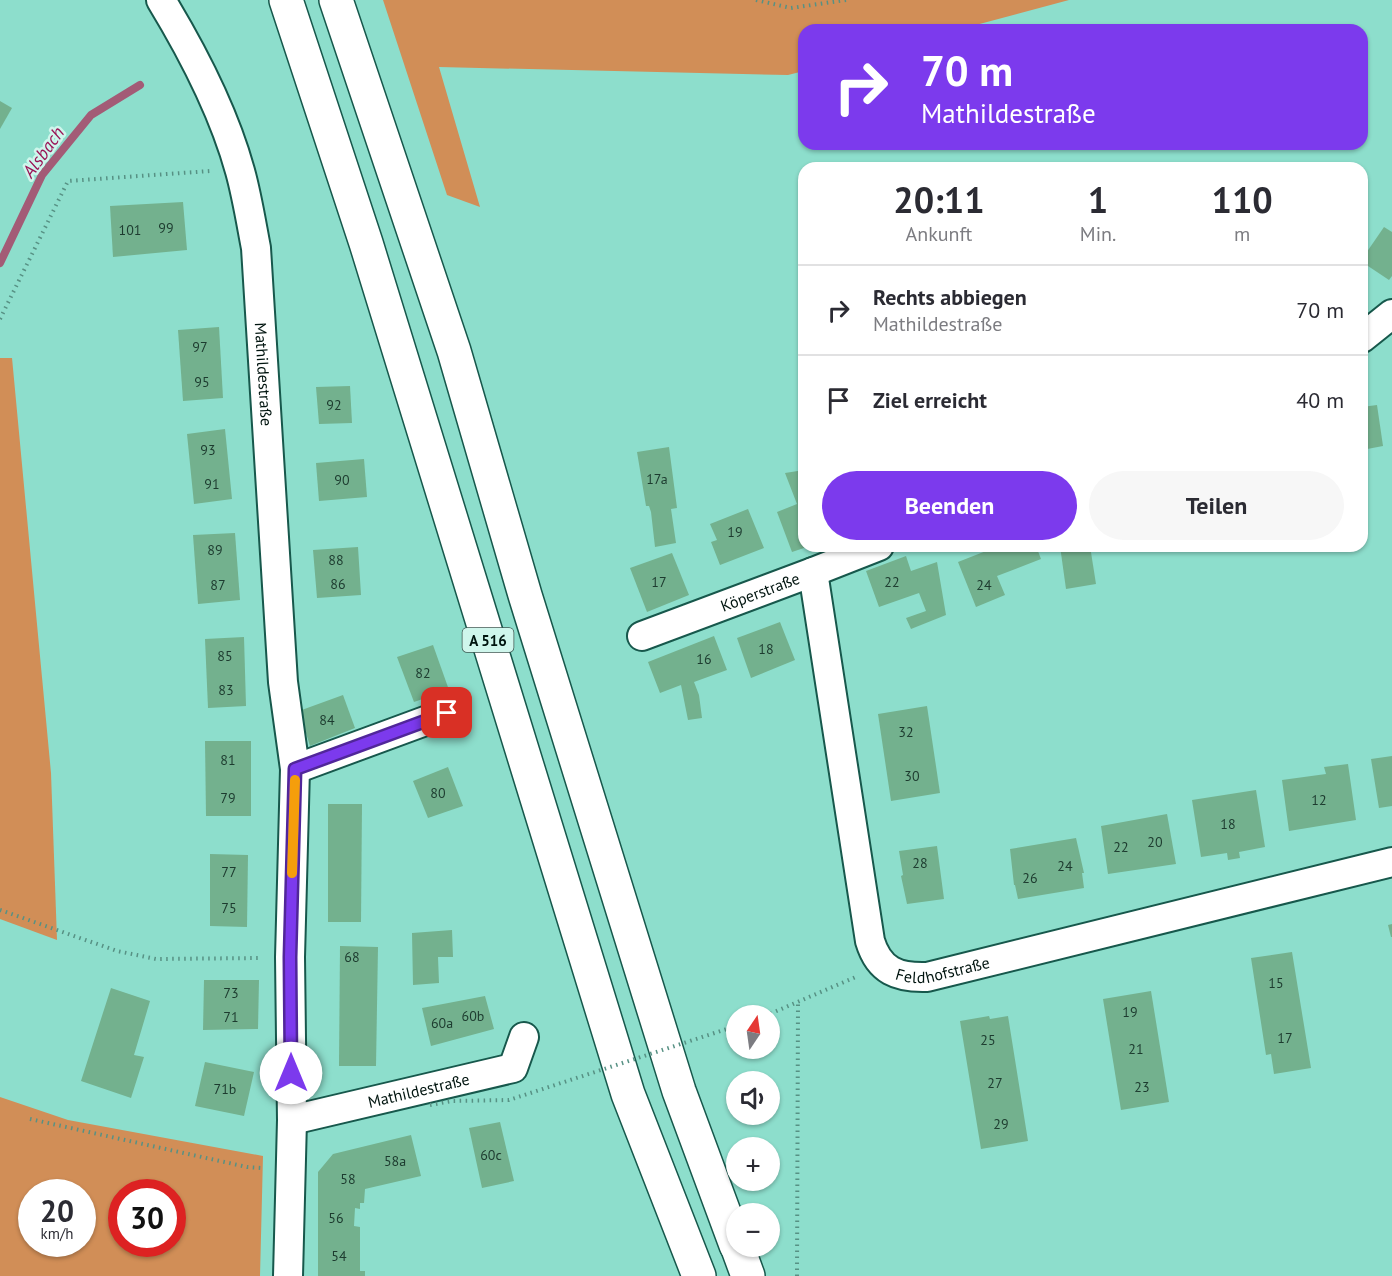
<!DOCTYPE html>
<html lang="de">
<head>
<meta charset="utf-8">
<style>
  body { margin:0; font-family:"PT Sans",sans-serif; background:#f7f7f7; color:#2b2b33; height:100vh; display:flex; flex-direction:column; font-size:22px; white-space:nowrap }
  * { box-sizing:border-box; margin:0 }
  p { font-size:20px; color:#7c7c81 }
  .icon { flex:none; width:33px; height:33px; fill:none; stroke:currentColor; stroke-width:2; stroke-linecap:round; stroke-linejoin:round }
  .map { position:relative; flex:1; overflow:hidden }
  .sheet { position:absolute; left:798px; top:162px; width:570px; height:390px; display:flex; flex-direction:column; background:#fff; border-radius:18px; box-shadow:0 2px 4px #0004 }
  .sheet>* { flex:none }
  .banner { position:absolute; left:798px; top:24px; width:570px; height:126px; border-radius:18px; box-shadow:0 2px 4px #0004; background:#7c3aed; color:#fff; overflow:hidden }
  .needle { width:39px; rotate:13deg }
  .controls { position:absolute; left:726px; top:1005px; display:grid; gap:12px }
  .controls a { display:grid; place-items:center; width:54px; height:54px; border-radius:50%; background:#fff; box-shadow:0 2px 4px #0004; font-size:30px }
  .speed { position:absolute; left:18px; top:1179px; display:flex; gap:12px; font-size:30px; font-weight:700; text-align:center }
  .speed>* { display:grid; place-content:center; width:78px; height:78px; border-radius:50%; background:#fff; box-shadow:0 2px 4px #0004; line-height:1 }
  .speed small { font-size:15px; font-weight:400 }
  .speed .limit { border:9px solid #d22; background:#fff; color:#111 }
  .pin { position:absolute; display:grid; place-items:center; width:51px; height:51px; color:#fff; margin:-26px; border-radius:12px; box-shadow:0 3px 9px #0006 }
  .me { position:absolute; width:66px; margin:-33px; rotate:0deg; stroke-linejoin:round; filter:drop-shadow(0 0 4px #0008) }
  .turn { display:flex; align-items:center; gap:21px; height:126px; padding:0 24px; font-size:27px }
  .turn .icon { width:78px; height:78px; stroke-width:2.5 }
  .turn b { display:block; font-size:42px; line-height:51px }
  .eta { display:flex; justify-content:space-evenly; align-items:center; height:102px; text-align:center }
  .eta b { font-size:36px; font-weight:800; line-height:42px }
  .cta { display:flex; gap:12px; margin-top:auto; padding:12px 24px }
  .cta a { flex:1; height:69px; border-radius:36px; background:#7c3aed; color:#fff; font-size:24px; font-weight:800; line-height:69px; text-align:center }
  .cta a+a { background:#f7f7f7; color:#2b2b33 }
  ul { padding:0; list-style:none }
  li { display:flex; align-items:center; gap:18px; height:90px; padding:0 24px; border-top:2px solid #e1e1e2 }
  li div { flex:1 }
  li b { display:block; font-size:22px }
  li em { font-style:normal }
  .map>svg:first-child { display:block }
</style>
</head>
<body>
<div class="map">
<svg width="1392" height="1276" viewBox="0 0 1392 1276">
  <rect width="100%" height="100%" fill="#8ddecc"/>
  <g fill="#d18e57" fill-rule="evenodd">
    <polygon points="383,0 1069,0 957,30 804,30 804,71 788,75 439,67 480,207 447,195"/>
    <polygon points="0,358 12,358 51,773 57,940 0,919"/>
    <path d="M0,1097L68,1120L263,1156L260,1276H0ZM82,1192V1244H32V1192ZM122,1192H172V1244H122Z"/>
  </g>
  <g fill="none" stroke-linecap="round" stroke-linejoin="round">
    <polyline stroke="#a35b76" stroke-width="8" points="0,263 42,175 91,115 140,85"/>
  </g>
  <g fill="#73b18e">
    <polygon points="0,101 12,108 0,129"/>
    <polygon points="183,202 187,250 113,257 110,206"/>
    <polygon points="1384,227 1392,232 1392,276 1389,280 1362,262 1362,259"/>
    <polygon points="219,327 223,398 183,401 178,330"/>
    <polygon points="350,386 352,423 319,424 316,387"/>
    <polygon points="1377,405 1383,446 1362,450 1362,407"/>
    <polygon points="225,429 232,499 194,504 187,434"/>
    <polygon points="669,447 677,508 671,509 676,543 655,547 651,512 649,506 646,506 637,452"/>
    <polygon points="364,459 367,497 319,501 316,463"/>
    <polygon points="804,470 804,548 792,552 777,512 797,504 785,473"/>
    <polygon points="748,509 764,548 720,565 711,542 717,540 710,524"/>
    <polygon points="235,533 240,600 198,604 193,535"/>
    <polygon points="984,546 1036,546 1041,559 997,576 1005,595 976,607 958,562 986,551"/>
    <polygon points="1060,546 1090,546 1096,584 1066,589"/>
    <polygon points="358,547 361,595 317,598 313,550"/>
    <polygon points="672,553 689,595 647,612 630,568"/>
    <polygon points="906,556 911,571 937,562 946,615 911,629 906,618 926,611 919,593 879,607 866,571"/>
    <polygon points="780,622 795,660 751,678 737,638"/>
    <polygon points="714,636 727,670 694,682 699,695 702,718 688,720 681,685 660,693 648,662"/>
    <polygon points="244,637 246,706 208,708 205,639"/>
    <polygon points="433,645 449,690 414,702 397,657"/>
    <polygon points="343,695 355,728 310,746 299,711"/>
    <polygon points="927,706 940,793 891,801 878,714"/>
    <polygon points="205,741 251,741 251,816 206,816"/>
    <polygon points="1392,756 1392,806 1379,808 1371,759"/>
    <polygon points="1348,764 1356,820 1289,831 1282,780 1326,774 1324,767"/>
    <polygon points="448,767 463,806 428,818 413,781"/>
    <polygon points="1256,790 1265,847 1239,852 1240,858 1228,860 1227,853 1201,857 1192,800"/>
    <polygon points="328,804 362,804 361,922 328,922"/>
    <polygon points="1167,814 1176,864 1108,874 1101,826"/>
    <polygon points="1076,838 1084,873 1082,873 1084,888 1018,899 1015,885 1014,885 1010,849"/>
    <polygon points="937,846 944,899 907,904 901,876 903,875 899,851"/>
    <polygon points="210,854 248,855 247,927 210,926"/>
    <polygon points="1392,924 1392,937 1391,937 1388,925"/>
    <polygon points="452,930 453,957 438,957 439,983 413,985 412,933"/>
    <polygon points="340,946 378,947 376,1066 339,1066"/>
    <polygon points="1292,952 1311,1068 1274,1074 1271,1054 1266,1055 1251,958"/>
    <polygon points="204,980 259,980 258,1029 203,1030"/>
    <polygon points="111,988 150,1001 134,1055 144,1057 131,1098 81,1081"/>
    <polygon points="1151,991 1169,1102 1121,1110 1103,999"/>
    <polygon points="485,996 494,1029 431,1046 422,1008"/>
    <polygon points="989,1016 990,1019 1008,1016 1028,1141 981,1149 960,1021"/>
    <polygon points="205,1062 254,1072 244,1116 195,1106"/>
    <polygon points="500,1122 514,1181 482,1188 469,1128"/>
    <polygon points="411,1135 421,1176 365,1189 364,1203 360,1203 360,1209 355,1208 354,1226 360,1227 360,1271 365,1271 365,1276 318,1276 318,1172 333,1154"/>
  </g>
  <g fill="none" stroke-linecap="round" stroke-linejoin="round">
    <g stroke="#17584c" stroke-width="32">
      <g id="minor">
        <path id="s1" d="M161,0C192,51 224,113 240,171C247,196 251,222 256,248L283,682L295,769L290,957L292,1120L288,1276"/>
        <polyline points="1362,338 1392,314"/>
        <path id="s2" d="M813,572L870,941C879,971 898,978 927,977L1392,862"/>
        <path id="s3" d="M642,636L813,572L879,546"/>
        <polyline points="295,769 447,713"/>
        <path id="s4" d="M292,1120L513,1068L524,1037"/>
      </g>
    </g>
    <g stroke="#17584c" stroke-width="36">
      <g id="motorway">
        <polyline points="286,0 366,243 628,1094 699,1276"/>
        <polyline points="336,0 454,351 525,595 679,1091 736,1245"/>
        <polyline points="737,1246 748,1276"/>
      </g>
    </g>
    <g stroke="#579184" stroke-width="4" stroke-dasharray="1.5 4.5" stroke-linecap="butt">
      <polyline points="756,0 791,8 846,0"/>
      <polyline points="0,319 68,181 210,171"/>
      <polyline points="0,910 117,951 156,959 261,958"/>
      <polyline points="765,1016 858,976"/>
      <polyline points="30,1119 247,1167 262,1168"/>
      <polyline points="797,1276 798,1003"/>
    </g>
    <use href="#minor" stroke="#fff" stroke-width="28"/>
    <use href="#motorway" stroke="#fff" stroke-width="33"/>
    <polyline stroke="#579184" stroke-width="4" stroke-dasharray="1.5 4.5" stroke-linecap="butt" points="430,1105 452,1101 509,1100 736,1026"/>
  </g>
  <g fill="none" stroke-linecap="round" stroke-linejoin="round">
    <g stroke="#51269a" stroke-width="15">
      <polyline id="route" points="291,1073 290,957 295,769 447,713"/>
    </g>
    <use href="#route" stroke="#7c3aed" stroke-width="10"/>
    <polyline stroke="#f59e0b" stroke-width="10" points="292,873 295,780"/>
  </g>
  <g text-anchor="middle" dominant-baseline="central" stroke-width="5" stroke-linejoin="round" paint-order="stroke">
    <g font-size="14" fill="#1d3b2f">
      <text x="166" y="228">99</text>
      <text x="130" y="230">101</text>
      <text x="200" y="347">97</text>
      <text x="202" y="382">95</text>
      <text x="334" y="405">92</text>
      <text x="208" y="450">93</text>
      <text x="657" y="479">17a</text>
      <text x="342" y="480">90</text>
      <text x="212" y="484">91</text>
      <text x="735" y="532">19</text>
      <text x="215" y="550">89</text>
      <text x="336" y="560">88</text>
      <text x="659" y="582">17</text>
      <text x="892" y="582">22</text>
      <text x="338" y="584">86</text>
      <text x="218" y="585">87</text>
      <text x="984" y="585">24</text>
      <text x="766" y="649">18</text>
      <text x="225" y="656">85</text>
      <text x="704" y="659">16</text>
      <text x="423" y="673">82</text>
      <text x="226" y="690">83</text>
      <text x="327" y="720">84</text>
      <text x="906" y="732">32</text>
      <text x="228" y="760">81</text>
      <text x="912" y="776">30</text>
      <text x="438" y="793">80</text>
      <text x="228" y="798">79</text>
      <text x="1319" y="800">12</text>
      <text x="1228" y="824">18</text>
      <text x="1155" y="842">20</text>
      <text x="1121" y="847">22</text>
      <text x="920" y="863">28</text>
      <text x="1065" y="866">24</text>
      <text x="229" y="872">77</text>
      <text x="1030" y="878">26</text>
      <text x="229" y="908">75</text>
      <text x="352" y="957">68</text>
      <text x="1276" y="983">15</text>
      <text x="231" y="993">73</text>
      <text x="1130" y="1012">19</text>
      <text x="473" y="1016">60b</text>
      <text x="231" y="1017">71</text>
      <text x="442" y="1023">60a</text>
      <text x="1285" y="1038">17</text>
      <text x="988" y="1040">25</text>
      <text x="1136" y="1049">21</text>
      <text x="995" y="1083">27</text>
      <text x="1142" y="1087">23</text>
      <text x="225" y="1089">71b</text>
      <text x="1001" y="1124">29</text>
      <text x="491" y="1155">60c</text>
      <text x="395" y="1161">58a</text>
      <text x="348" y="1179">58</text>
      <text x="336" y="1218">56</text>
      <text x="339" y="1256">54</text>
    </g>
    <rect fill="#cff6ec" stroke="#3e5851" stroke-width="1.5" x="462.5" y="628" width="51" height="24" rx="4.5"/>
    <g font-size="15" font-weight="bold" fill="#00140f">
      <text x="488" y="640">A 516</text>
    </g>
    <g font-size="16" fill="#00140f" stroke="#cff6ec">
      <text stroke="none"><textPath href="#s1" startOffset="394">Mathildestraße</textPath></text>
      <text stroke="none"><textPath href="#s3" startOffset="126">Köperstraße</textPath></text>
      <text stroke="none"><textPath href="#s2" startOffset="464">Feldhofstraße</textPath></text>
      <text stroke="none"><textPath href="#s4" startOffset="130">Mathildestraße</textPath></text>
    </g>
    <g font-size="18" font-style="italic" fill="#9a1355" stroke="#cff6ec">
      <text transform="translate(43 152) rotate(-54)">Alsbach</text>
    </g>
  </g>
</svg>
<div class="controls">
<a><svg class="needle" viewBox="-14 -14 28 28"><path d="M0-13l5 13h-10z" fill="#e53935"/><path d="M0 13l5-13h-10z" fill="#7c7c81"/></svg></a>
<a><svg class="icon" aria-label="sound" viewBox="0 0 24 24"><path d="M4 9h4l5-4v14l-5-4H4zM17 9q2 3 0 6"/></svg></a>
<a>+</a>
<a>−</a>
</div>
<div class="speed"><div>20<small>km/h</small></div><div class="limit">30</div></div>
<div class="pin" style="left:447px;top:713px;background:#d93025"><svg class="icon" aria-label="arrive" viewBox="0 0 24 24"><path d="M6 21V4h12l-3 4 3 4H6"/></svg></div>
<svg class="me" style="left:291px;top:1073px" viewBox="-20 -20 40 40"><circle r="19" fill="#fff"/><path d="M0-13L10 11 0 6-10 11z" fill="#7c3aed"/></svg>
<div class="banner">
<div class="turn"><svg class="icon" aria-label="right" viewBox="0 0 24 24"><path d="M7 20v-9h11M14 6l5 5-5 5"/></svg><div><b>70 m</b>Mathildestraße</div></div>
</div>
<section class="sheet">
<div class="eta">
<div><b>20:11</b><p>Ankunft</p></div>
<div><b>1</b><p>Min.</p></div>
<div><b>110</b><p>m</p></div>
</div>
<ul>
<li><svg class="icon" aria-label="right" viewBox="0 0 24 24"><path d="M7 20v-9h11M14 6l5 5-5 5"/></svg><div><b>Rechts abbiegen</b><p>Mathildestraße</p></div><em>70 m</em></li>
<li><svg class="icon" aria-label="arrive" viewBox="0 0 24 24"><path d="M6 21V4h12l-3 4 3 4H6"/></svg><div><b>Ziel erreicht</b></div><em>40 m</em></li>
</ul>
<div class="cta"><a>Beenden</a><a>Teilen</a></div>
</section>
</div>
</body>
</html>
